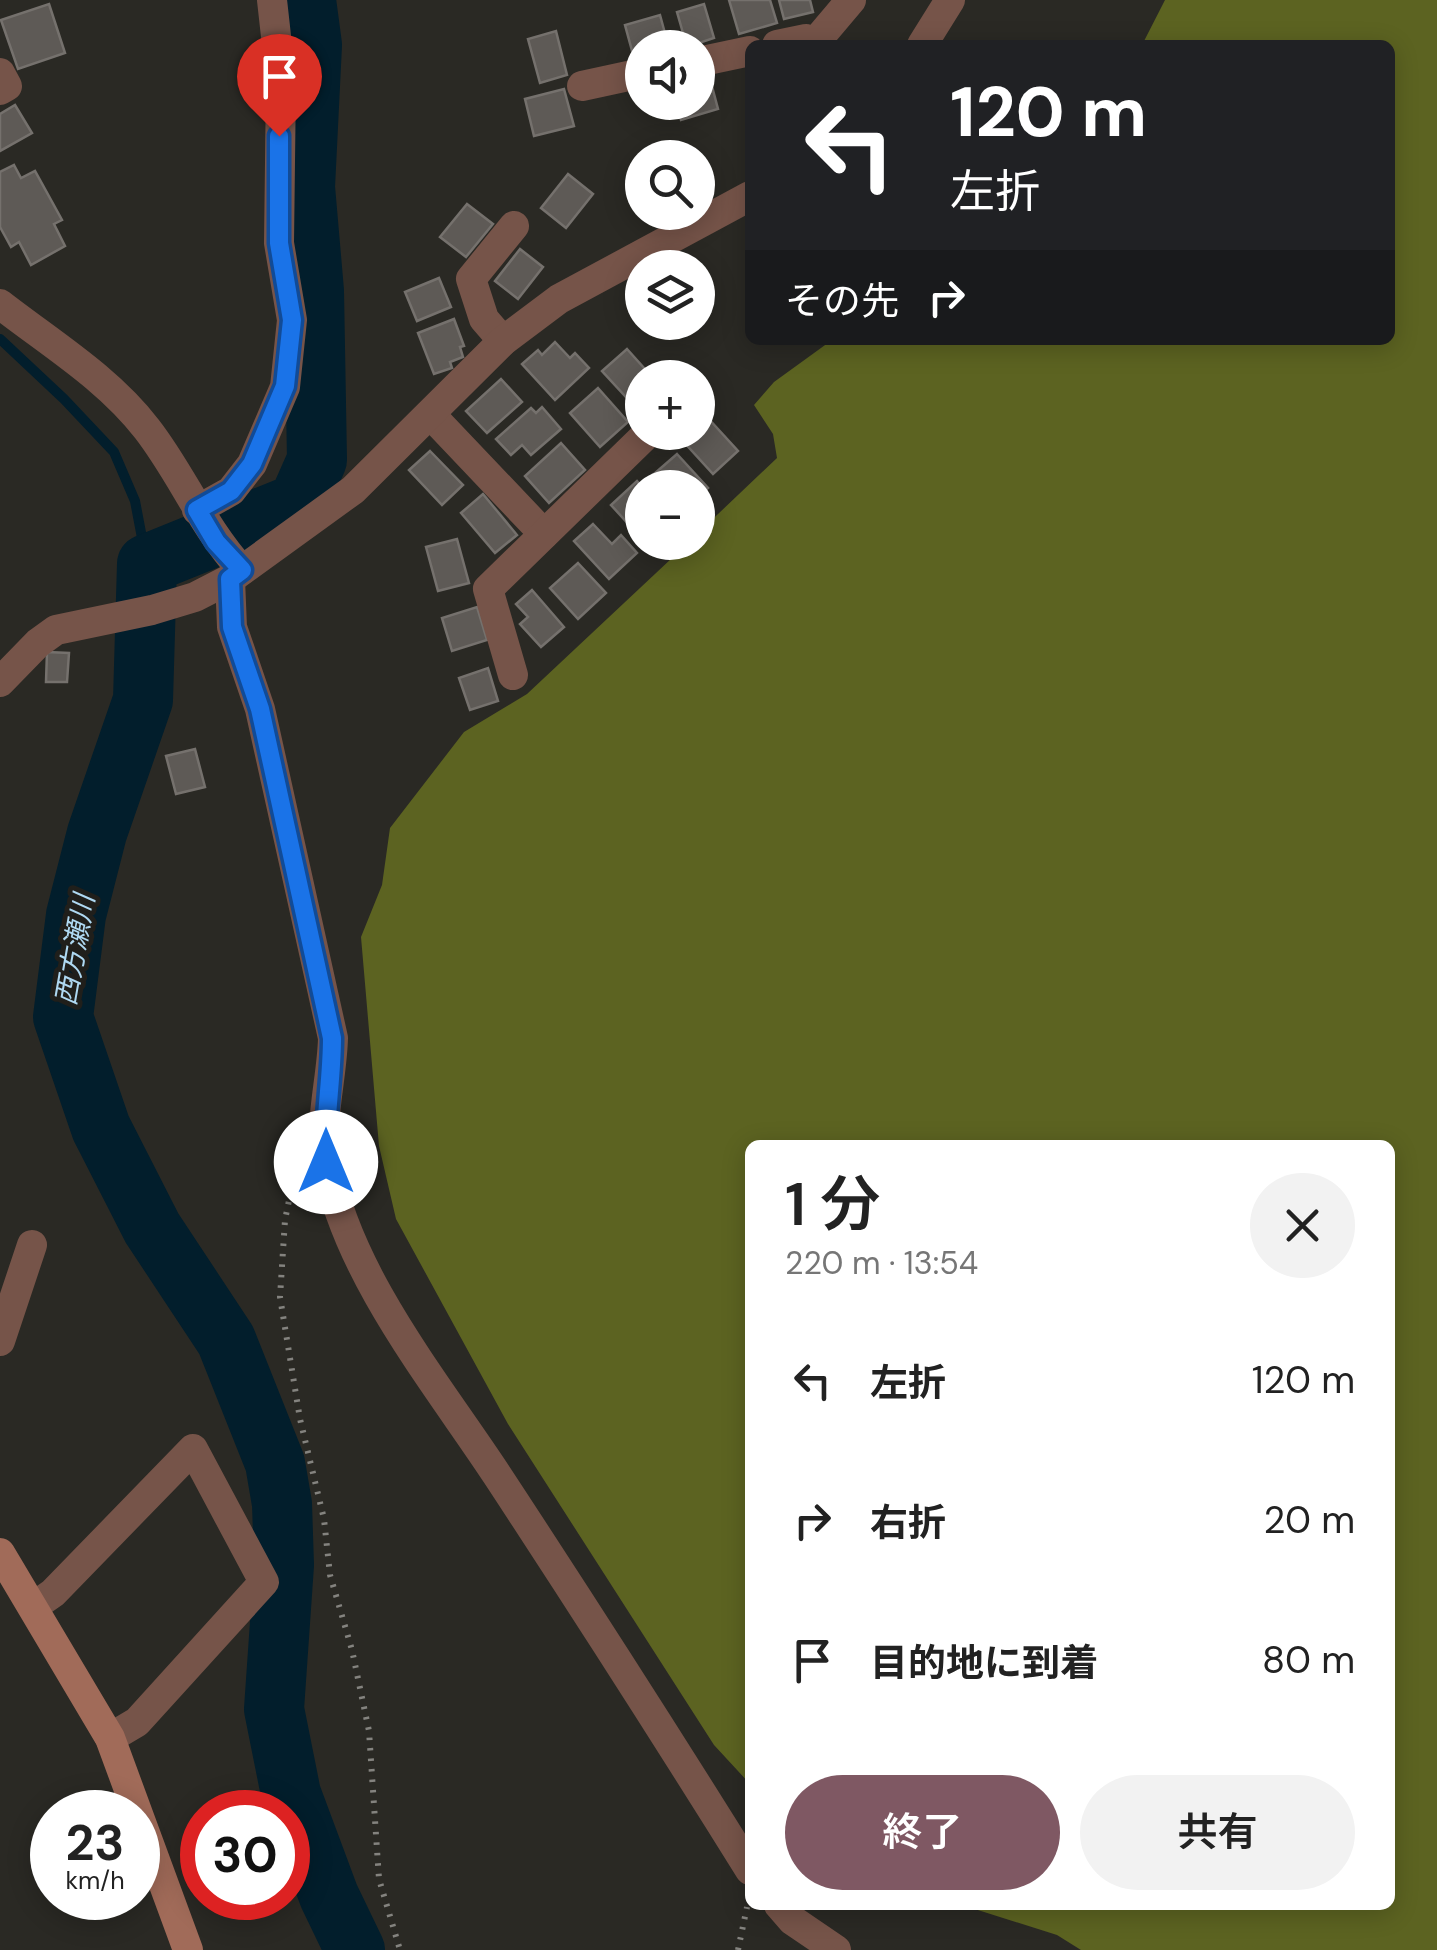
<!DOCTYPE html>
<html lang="ja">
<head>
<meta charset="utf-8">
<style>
  body { margin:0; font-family:"DM Sans","Noto Sans JP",sans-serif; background:#f2f2f2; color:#222; height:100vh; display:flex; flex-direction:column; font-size:38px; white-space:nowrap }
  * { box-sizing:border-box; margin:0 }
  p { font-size:32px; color:#767676 }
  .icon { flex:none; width:55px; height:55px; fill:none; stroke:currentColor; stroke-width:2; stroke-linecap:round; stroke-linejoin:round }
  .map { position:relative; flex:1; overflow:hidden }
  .drawer { position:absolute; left:745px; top:1140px; width:650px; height:770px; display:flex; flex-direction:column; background:#fff; border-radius:15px; box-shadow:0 5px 25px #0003 }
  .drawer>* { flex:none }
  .top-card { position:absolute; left:745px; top:40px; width:650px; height:305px; border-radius:15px; box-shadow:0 5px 25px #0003; background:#202124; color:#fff; overflow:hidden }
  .buttons { position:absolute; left:625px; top:30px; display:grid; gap:20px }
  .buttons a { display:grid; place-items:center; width:90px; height:90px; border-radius:50%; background:#fff; box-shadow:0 5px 25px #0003; font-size:50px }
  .speed { position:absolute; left:30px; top:1790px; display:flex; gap:20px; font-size:50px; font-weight:700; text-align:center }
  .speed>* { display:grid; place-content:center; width:130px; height:130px; border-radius:50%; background:#fff; box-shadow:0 5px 25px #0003; line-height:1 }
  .speed small { font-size:25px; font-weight:400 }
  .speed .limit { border:15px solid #d22; background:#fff; color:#111 }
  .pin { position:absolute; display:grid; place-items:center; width:85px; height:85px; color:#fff; margin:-102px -42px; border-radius:50% 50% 50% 0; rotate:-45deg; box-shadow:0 0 10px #0007 }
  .pin .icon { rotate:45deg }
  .me { position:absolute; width:110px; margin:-55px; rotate:0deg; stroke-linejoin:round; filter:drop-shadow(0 0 8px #0008) }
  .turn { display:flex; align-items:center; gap:35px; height:210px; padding:0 40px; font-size:45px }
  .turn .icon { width:130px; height:130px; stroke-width:2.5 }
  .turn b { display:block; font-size:70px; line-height:85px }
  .then { display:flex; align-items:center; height:95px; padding:0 40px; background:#0003; gap:20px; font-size:38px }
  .round { display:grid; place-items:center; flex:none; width:105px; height:105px; border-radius:52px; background:#f2f2f2 }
  .summary { display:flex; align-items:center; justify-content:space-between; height:170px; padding:0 40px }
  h1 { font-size:60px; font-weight:600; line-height:75px }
  .button { display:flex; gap:20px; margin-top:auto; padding:20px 40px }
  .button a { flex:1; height:115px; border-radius:60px; background:#7f5863; color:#fff; font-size:40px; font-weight:600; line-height:115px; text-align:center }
  .button a+a { background:#f2f2f2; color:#222 }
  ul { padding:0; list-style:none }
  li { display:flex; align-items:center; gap:30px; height:140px; padding:0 40px }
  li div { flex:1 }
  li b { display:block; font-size:38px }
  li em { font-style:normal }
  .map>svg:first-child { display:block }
</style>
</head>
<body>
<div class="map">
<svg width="1437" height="1950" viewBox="0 0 1437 1950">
  <rect width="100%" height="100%" fill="#2a2924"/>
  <polygon fill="#5c6321" points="1165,0 1437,0 1437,1950 1081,1950 1057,1935 962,1905 1390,1905 1390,1145 750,1145 750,1784 714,1745 508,1424 396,1219 379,1146 361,937 382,885 390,828 464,732 527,694 688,543 698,542 698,533 777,458 773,434 754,405 774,382 832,340 1390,340 1390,45 1142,45"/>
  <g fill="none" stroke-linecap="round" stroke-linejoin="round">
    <polyline stroke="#021e2c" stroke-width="10" points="0,339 64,399 114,452 135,501 147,564"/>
    <polyline stroke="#021e2c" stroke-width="60" points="306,0 312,45 305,187 314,291 317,460 298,503 147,564 143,700 97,833 76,915 63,1017 101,1128 152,1228 226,1340 275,1463 282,1504 284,1565 274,1709 291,1794 329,1896 355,1950"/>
  </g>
  <g fill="#5e5a56" stroke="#75716d" stroke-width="2.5">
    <polygon points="729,0 770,0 777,23 739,34"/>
    <polygon points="779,0 810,0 813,12 784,19"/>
    <polygon points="49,4 65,53 18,69 1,20"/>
    <polygon points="704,4 714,38 687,47 677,12"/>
    <polygon points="660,15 669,48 642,48 642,55 634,58 625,25"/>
    <polygon points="556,31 567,75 540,83 528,39"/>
    <polygon points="709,75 718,109 681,120 676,102 698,102 698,78"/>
    <polygon points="564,89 574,126 534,136 525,99"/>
    <polygon points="15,105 32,133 0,151 0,114"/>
    <polygon points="14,165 21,178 35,171 62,220 54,224 65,246 31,265 19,242 11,247 0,227 0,172"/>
    <polygon points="568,174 593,194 566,228 541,208"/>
    <polygon points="467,204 493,224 466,257 440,237"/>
    <polygon points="520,249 543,267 518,299 495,281"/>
    <polygon points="439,278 451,307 417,321 405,292"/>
    <polygon points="454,319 464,346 460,347 463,357 450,362 452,368 434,374 418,333"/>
    <polygon points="555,342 570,358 575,353 589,368 555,400 522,364 538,350 542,355"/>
    <polygon points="627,349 653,378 642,378 642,402 636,408 602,371"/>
    <polygon points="501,379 522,402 487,433 466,411"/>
    <polygon points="598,388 628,422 600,447 570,413"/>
    <polygon points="542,407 561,429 531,455 522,445 511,455 496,439 531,408 536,413"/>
    <polygon points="707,417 738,451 713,474 682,440 690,432 698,432 698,426"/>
    <polygon points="561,443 585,470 549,503 525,476"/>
    <polygon points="430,451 463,485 442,505 409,470"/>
    <polygon points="677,454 708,488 698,497 698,488 652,488 646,481"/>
    <polygon points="637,481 643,488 642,539 611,505"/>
    <polygon points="483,494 517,535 495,553 461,513"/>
    <polygon points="593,524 612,544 621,535 637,553 609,579 574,541"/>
    <polygon points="457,539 469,583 438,591 426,547"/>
    <polygon points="578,563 606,593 578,619 550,588"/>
    <polygon points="532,590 564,627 541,647 520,624 528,617 516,604"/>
    <polygon points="477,607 487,640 452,651 442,618"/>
    <polygon points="47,652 69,653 67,682 46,682"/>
    <polygon points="488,668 498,701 470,710 459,678"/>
    <polygon points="195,749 205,787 176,794 166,756"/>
  </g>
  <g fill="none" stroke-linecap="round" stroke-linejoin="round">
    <g stroke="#84837f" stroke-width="6" stroke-dasharray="2.5 8" stroke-linecap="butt">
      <polyline points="295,1171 285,1220 280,1297 300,1419 324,1519 330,1575 352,1650 369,1731 379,1879 400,1950"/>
      <polyline points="738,1950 747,1907"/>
    </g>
    <g stroke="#765449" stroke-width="30">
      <polyline points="777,45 806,39 813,45 851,0"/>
      <polyline points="922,45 950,0"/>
      <polyline points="698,62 750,51"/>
      <polyline points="0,73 7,86 0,90"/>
      <polyline points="582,86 642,73"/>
      <path d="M0,304C50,343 108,378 147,429C182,474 202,526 242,570"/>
      <polyline points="503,341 484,319 471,279 514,226"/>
      <polyline points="430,414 544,534"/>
      <polyline points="197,510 231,491 252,464 285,387 292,320 279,243 281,81 272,0"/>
      <path d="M230,579L232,627L260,709L333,1038C332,1080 318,1124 327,1165C349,1277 435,1381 497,1475C583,1606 667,1737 750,1870"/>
      <polyline points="513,675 488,589 649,432"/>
      <polyline points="0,682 38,643 56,630 152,610 195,597 230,579 353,490 503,341 559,299 750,196"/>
      <polyline points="0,1341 32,1245"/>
      <polyline points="33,1607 53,1593 193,1449 264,1582 137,1722 110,1738"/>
      <polyline points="779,1905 792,1920 836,1950"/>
    </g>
    <polyline stroke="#a16b59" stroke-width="30" points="0,1553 110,1738 188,1950"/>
  </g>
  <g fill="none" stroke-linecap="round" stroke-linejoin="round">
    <g stroke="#114b97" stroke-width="25">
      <path id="route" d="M279,136V243L292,320L285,386L252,464L231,491L197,510L216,542L242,570L230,579L232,627L260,709L332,1038C332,1080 324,1120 326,1162"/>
    </g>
    <use href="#route" stroke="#1a73e8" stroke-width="18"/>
  </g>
  <g text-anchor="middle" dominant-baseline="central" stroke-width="10" stroke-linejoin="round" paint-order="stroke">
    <g font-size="28" font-style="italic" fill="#afd9f2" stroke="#201f1b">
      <text transform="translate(75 950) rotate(-80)">西方瀬川</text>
    </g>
  </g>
</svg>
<div class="buttons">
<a><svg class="icon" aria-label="sound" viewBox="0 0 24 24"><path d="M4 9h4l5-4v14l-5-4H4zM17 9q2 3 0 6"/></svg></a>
<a><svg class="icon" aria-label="search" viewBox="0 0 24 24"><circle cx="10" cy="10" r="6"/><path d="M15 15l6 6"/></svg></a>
<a><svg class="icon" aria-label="layers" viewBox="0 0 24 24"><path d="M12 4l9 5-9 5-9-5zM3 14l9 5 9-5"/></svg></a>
<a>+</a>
<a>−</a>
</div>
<div class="speed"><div>23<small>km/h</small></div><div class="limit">30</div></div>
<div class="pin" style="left:279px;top:136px;background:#d93025"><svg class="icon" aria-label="arrive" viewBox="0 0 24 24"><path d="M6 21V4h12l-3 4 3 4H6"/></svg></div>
<svg class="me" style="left:326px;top:1162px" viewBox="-20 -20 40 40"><circle r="19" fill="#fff"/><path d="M0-13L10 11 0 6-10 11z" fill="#1a73e8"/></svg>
<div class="top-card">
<div class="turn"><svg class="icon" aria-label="left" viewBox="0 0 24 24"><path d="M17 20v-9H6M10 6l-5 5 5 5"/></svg><div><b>120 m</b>左折</div></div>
<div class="then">その先<svg class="icon" aria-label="right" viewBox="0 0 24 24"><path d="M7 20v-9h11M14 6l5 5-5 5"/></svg></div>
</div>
<section class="drawer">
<div class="summary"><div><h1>1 分</h1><p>220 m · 13:54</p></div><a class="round"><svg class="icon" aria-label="close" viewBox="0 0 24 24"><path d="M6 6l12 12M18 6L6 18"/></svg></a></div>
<ul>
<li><svg class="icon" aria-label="left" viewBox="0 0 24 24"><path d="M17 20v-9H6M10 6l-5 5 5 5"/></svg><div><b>左折</b></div><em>120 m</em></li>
<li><svg class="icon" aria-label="right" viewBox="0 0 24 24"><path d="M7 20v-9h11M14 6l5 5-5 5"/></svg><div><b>右折</b></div><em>20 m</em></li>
<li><svg class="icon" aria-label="arrive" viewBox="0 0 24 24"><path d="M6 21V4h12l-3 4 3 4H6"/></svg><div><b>目的地に到着</b></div><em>80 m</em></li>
</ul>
<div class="button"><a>終了</a><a>共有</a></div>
</section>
</div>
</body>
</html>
